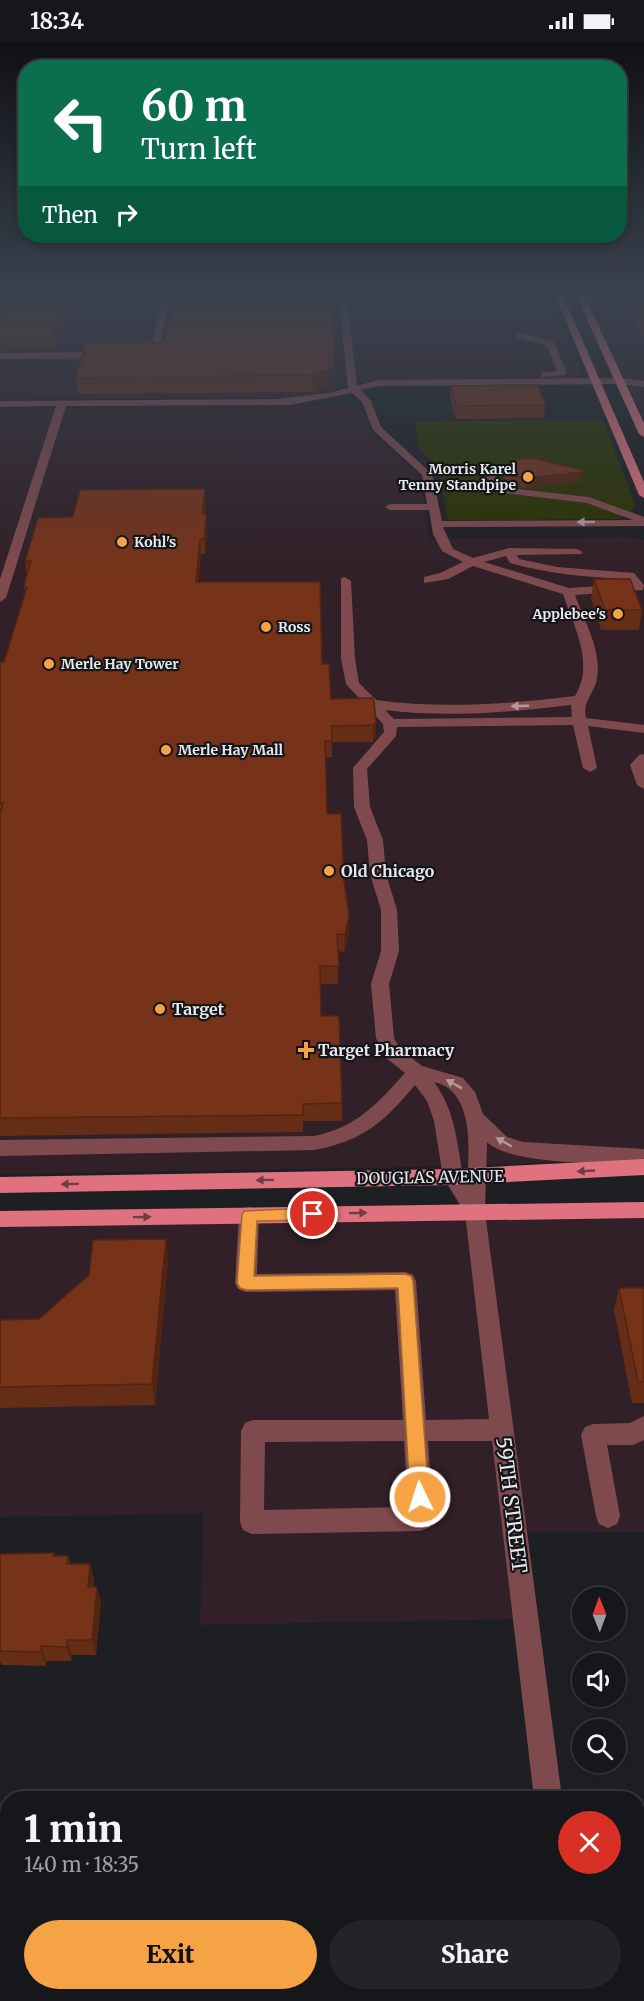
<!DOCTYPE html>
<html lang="en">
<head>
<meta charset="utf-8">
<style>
  body { margin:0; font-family:Merriweather,serif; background:#232427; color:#f1f3f6; height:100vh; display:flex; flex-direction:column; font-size:22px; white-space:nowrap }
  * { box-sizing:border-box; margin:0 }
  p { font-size:20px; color:#9e9fa2 }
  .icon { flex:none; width:33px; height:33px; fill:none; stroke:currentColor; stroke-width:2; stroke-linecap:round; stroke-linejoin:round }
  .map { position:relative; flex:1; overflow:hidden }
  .side { position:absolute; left:0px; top:1749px; width:645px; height:210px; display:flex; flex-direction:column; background:#16171a; border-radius:24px 24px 0 0; box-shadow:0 3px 9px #0003,0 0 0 2px #353639 }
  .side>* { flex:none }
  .banner { position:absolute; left:18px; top:18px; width:609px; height:183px; border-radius:24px; box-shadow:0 3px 9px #0003,0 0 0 2px #353639; background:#0b6e4f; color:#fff; overflow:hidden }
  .needle { width:39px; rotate:359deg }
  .fabs { position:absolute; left:572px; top:1545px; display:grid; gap:12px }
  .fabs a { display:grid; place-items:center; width:54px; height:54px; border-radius:50%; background:#16171a; box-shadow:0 3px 9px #0003,0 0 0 2px #353639; font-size:30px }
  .pin { position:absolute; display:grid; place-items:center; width:51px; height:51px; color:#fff; margin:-26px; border:3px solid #fff; border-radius:50%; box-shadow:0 2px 6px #0007 }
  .me { position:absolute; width:66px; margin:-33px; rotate:356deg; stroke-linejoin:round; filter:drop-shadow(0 0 4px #0008) }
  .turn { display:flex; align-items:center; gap:21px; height:126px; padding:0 24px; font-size:27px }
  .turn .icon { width:78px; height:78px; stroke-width:2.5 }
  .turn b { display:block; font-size:42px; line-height:51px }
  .then { display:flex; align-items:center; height:57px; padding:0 24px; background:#0003; gap:12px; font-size:22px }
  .round { display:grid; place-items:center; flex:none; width:63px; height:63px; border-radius:32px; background:#232427 }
  .overview { display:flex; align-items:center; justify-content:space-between; height:102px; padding:0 24px }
  h1 { font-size:36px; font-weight:800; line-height:45px }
  .action { display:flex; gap:12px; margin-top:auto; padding:12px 24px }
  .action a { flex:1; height:69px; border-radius:36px; background:#f5a345; color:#111; font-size:24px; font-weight:800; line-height:69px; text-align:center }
  .action a+a { background:#232427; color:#f1f3f6 }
  .status { display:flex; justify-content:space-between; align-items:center; height:42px; padding:0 30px; background:#16171a; direction:ltr }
  .status svg { height:16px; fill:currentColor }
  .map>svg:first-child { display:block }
</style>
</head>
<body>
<div class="status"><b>18:34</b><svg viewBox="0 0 49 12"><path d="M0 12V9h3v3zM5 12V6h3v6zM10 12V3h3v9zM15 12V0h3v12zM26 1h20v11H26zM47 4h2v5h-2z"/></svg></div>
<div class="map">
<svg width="644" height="1959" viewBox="0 0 644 1959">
  <rect width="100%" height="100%" fill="#1d1f22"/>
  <g fill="#312027">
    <polygon points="0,251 548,251 583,333 573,337 341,339 338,346 331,350 305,355 0,357"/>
    <polygon points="578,251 644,251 644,393 622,345"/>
    <polygon points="352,364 361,367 372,391 419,433 430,497 627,495 644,498 644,1117 415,1125 0,1132 0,367"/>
    <polygon points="644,1168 644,1490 517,1491 527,1577 200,1583 203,1472 0,1475 0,1177"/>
  </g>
  <polygon fill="#2b3301" points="603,378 635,462 631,470 618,477 448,478 439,430 418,403 415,379"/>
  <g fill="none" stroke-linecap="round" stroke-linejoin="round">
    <g fill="#7f4a4e" fill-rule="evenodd">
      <polygon points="163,251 171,251 158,313 154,316 140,315 140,311 150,310"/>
      <path d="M338,251H346L357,344L378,338L620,336L644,339V345L620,342L378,344L361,348L371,359L381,385L432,432L442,479L633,478L587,461L504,451L495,448L482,429L487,426L491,427L503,444L509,446L589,455L644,475V484L443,485L453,507L473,516L509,506L577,507L583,510L581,512L517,513L519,517L557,525L634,531L644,543L643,548L575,553C584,578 602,609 597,636C595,651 582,659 586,676L644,683V691L588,684L597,726L590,730L583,726L573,683L397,685L396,694L367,727L370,765L383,798L386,832L397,868L399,909L389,942L394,996L400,1007L422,1024L463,1036L475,1050L483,1072L507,1095L523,1100L644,1107V1123C607,1120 512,1124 487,1100L485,1170L562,1756H534L492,1399H428L433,1477L430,1485L421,1489L252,1492L243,1488L240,1480L241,1389L245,1381L253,1378H403L395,1248L246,1250L238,1247L235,1241L239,1173L242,1167L249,1165L256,1167L259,1173L257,1232L405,1230L413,1233L416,1239L426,1378L489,1377L465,1171L443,1135L434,1079L427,1059L415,1043C384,1080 363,1099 314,1108L0,1114V1098L314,1094C357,1085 377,1062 405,1031L386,1016L376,996L371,942L381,909V868L370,832L367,798L354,765L353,726L384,690L383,682L346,642L341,617V536L345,535L351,539L355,617L359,641L376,658C442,667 509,662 575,654C595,620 574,586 563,552L473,524L448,537L424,541V535L440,531L463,520L442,509L433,492L429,468H390L385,465L390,462H427L422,433L373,388L362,360L352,351L289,363L66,364L6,556L0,560V537L56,364L0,365V359L277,357L329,351L348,346ZM506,514L510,521C548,532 587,535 626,537L630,542L569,546L484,520ZM571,663L572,675L394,677L385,668C447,676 510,670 571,663ZM434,1040C475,1049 469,1109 467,1141L463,1134C457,1100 455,1068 434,1040ZM404,1399L408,1465L264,1468L265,1400Z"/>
      <polygon points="483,251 525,251 521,253 487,253"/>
      <polygon points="634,255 635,257 631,259 583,260 579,258 583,256"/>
      <polygon points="519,290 554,300 567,331 565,333 541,335 541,331 557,329 547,304 516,295 515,293"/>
      <polygon points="0,311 106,310 110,313 106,316 0,317"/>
      <polygon points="644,712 644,747 637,743 630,723 639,713"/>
      <polygon points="644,1374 644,1398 633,1403 607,1403 620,1474 617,1482 608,1486 599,1482 596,1474 581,1393 585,1385 593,1382 630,1381"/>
      <polygon points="556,1952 587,1952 589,1959 557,1959"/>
    </g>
    <g fill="#df727e" fill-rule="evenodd">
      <polygon points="554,251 562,251 644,440 644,456 639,453"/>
      <polygon points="575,251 583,251 644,381 644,395 639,392"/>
      <polygon points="644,1117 644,1133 453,1143 0,1151 0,1135 453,1127"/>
      <polygon points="644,1160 644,1176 0,1185 0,1169"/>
    </g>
  </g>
  <g fill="#652c16">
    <polygon points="0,251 74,251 55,307 10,307"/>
    <polygon points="617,251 644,251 644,298 623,261 624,253 618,253"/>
    <polygon points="334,298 334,327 329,327 329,344 313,350 78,352 76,336"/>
    <polygon points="451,344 545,363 544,376 456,377 450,357"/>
    <polygon points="503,423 581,440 526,446 510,444 502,433"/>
    <polygon points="206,462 205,472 206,472 207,492 205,512 201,512 198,540 322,622 331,657 372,656 376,696 373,700 332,700 332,715 325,715 327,772 344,839 349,873 349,890 344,910 338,909 338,942 321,942 321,974 342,1061 342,1079 303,1079 303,1090 0,1094 0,620 4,620 25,551 24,543 27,533 25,519 73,475"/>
    <polygon points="594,537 642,568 639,588 601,588 591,556"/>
    <polygon points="168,1219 155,1363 0,1366 0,1278 39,1277"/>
    <polygon points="619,1246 644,1246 644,1361 632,1361 614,1268"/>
    <polygon points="54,1511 55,1514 68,1514 70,1522 90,1522 94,1537 94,1545 97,1545 101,1560 96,1613 72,1613 71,1619 46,1619 46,1624 2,1623 0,1620 0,1512"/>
  </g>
  <g fill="#532412">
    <polygon points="68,251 74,251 55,307 53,294"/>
    <polygon points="8,295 10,307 0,309 0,296"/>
    <polygon points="329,327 329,344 313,350 313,333"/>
    <polygon points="583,430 581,440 526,446 527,436"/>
    <polygon points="205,447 206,462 203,487 202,472"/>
    <polygon points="206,472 207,487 205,512 204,497"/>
    <polygon points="200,497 201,512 197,556 196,540"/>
    <polygon points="376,680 376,696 373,700 373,683"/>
    <polygon points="349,873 349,890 344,910 345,893"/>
    <polygon points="166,1197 168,1219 155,1363 152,1342"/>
    <polygon points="90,1522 94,1537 92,1560 88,1545"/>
    <polygon points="97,1545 101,1560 96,1613 92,1598"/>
    <polygon points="67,1598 72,1613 71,1619 67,1605"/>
    <polygon points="41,1604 46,1619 46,1624 41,1610"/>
  </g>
  <g fill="#76331a" stroke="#532412" stroke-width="1.5">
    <polygon points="0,251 68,251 53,294 8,295 0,296"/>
    <polygon points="174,251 328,251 334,298 334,311 329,311 329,327 313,333 76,336 86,302 165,300"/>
    <polygon points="625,251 644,251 644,284"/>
    <polygon points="538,343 545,363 456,364 451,344"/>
    <polygon points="520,417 536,417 583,428 583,430 527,436 511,434 503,423"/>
    <polygon points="205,447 202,472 206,472 206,477 204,497 200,497 196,540 320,540 322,622 329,622 331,657 372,656 374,659 376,680 373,683 332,684 332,699 325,699 327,772 341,772 344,839 349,873 345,893 337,892 339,924 320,924 321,974 339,974 342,1061 303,1062 303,1073 0,1076 0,772 3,761 0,761 0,620 4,620 27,545 24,543 31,519 25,519 38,476 73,475 80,448"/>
    <polygon points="594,537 630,537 642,568 605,568"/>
    <polygon points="166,1197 152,1342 0,1345 0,1278 39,1277 89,1233 93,1198"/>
    <polygon points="619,1246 644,1246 644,1340 638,1340"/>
    <polygon points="54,1511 53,1514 68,1514 67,1522 90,1522 88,1545 97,1545 92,1598 67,1598 67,1605 41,1604 41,1610 0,1609 0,1512"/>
  </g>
  <defs><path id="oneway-solid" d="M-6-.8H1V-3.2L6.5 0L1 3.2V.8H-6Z" transform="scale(1.5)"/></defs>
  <g fill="#b3999c">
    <use href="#oneway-solid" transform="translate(586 480) rotate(179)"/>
    <use href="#oneway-solid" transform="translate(520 664) rotate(178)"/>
    <use href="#oneway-solid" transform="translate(454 1042) rotate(-151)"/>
    <use href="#oneway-solid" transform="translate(504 1100) rotate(-150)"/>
  </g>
  <g fill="#6f3f46">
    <use href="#oneway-solid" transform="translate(586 1129) rotate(177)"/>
    <use href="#oneway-solid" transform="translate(265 1138) rotate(179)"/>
    <use href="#oneway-solid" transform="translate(70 1142) rotate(179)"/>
    <use href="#oneway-solid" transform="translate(358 1171) rotate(-1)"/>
    <use href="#oneway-solid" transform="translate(142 1175) rotate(-1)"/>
  </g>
  <linearGradient id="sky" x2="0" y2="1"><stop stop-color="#101113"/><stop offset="0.48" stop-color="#3a424f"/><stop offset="1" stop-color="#3a424f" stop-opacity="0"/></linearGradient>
  <rect width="644" height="525" fill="url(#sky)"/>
  <polygon fill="#f5a345" stroke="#9f6a2d" stroke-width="1.5" points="313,1166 318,1168 321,1172 318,1177 313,1178 257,1179 254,1234 405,1232 411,1234 413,1239 429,1455 426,1461 420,1463 413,1461 410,1455 398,1246 246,1248 240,1246 237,1241 242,1173 244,1169"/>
  <g fill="#f5a345" stroke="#141519" stroke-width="2">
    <circle cx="528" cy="435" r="6"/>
    <circle cx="122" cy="500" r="6"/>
    <circle cx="618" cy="572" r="6"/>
    <circle cx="266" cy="585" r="6"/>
    <circle cx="49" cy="622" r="6"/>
    <circle cx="166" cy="708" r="6"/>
    <circle cx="329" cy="829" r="6"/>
    <circle cx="160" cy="967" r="6"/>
    <path d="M303 999h6v6h6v6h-6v6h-6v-6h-6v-6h6z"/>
  </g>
  <g text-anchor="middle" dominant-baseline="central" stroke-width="4.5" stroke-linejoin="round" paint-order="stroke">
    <g font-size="14" font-weight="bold" fill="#e7e8ea" stroke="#141519" text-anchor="start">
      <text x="516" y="427" text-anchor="end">Morris Karel<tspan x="516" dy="16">Tenny Standpipe</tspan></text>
      <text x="134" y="500">Kohl's</text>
      <text x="606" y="572" text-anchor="end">Applebee's</text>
      <text x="278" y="585">Ross</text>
      <text x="61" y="622">Merle Hay Tower</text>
      <text x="178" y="708">Merle Hay Mall</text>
    </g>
    <g font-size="16" font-weight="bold" fill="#e7e8ea" stroke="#141519" text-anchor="start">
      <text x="341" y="829">Old Chicago</text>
      <text x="172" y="967">Target</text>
      <text x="318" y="1008">Target Pharmacy</text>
    </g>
    <g font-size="16" fill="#e7e8ea" stroke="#141519">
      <text transform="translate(430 1135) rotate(-1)">DOUGLAS AVENUE</text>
    </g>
    <g font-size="20" fill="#e7e8ea" stroke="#141519">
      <text transform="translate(512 1463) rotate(83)">59TH STREET</text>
    </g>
  </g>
</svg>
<div class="fabs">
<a><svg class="needle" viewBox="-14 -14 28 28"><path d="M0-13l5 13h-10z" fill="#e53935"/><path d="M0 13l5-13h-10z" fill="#9e9fa2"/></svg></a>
<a><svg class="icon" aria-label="sound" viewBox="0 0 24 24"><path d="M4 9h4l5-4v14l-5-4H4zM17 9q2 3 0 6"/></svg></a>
<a><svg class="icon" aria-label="search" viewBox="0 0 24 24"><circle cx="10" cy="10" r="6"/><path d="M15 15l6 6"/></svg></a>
</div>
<div class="pin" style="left:313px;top:1172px;background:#d93025"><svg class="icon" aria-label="arrive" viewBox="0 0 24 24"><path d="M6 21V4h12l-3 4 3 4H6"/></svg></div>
<svg class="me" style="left:420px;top:1455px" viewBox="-20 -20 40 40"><circle r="17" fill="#f5a345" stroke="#fff" stroke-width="3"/><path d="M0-11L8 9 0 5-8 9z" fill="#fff"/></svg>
<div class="banner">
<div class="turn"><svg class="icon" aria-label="left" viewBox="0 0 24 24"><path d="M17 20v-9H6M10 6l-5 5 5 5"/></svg><div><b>60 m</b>Turn left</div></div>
<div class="then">Then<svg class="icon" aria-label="right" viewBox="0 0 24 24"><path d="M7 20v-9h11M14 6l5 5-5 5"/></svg></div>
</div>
<section class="side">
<div class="overview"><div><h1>1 min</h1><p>140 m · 18:35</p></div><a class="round" style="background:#d93025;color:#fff"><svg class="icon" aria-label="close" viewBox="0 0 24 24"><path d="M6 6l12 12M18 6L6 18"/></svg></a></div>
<div class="action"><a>Exit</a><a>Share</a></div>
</section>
</div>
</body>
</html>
